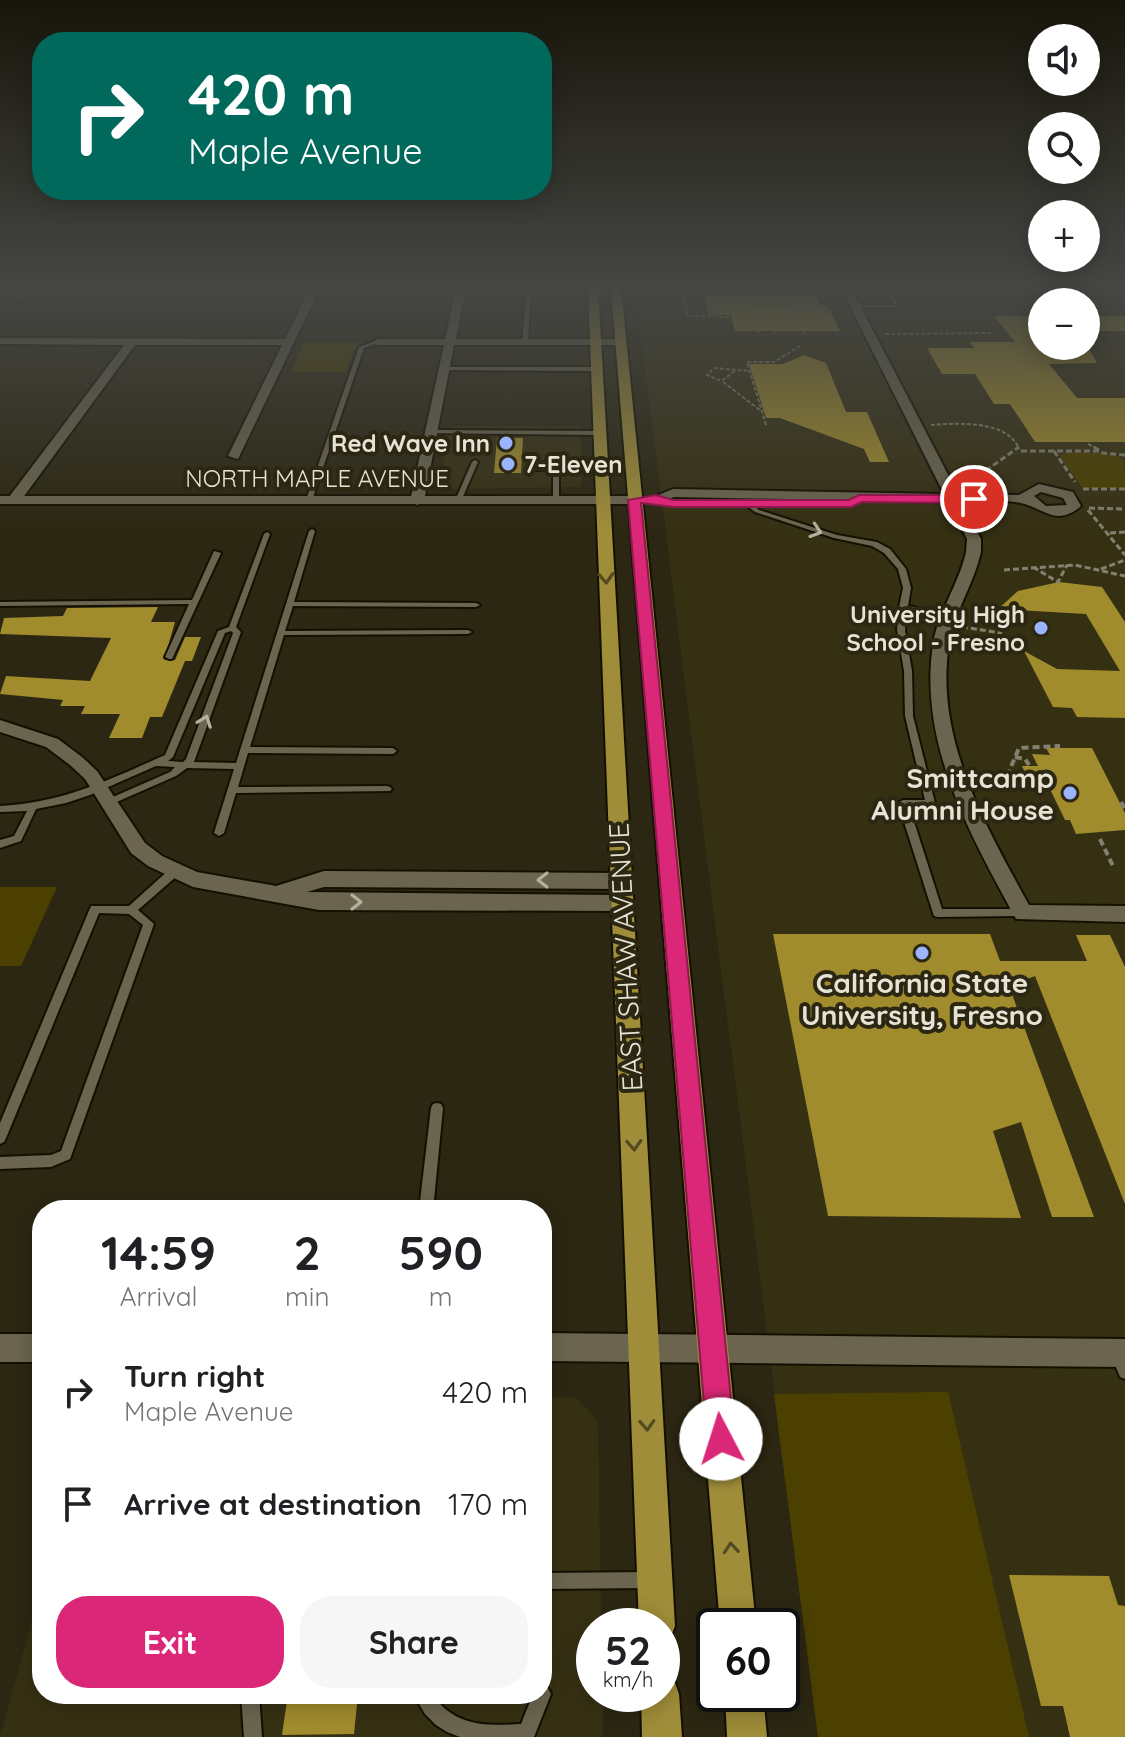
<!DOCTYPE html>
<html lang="en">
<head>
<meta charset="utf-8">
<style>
  body { margin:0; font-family:Quicksand,sans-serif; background:#f6f6f6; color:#202124; height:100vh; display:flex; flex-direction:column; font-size:30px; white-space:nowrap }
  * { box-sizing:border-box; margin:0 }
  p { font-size:26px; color:#757577 }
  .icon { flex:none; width:44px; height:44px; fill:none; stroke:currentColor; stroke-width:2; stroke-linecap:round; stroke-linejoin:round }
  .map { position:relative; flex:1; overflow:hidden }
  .drawer { position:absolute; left:32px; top:1200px; width:520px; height:504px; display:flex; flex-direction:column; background:#fff; border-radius:32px; box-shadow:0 4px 20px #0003 }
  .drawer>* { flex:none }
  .banner { position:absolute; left:32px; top:32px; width:520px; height:168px; border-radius:32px; box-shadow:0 4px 20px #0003; background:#00695c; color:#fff; overflow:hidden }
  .fabs { position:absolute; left:1028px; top:24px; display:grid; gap:16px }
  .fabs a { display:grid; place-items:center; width:72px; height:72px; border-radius:50%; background:#fff; box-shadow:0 4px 20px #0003; font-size:40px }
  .speed { position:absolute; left:576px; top:1608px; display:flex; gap:16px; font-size:40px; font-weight:700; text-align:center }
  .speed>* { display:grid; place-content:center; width:104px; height:104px; border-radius:50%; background:#fff; box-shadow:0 4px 20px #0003; line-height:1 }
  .speed small { font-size:20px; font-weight:400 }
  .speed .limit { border:4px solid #111; border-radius:12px; background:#fff; color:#111 }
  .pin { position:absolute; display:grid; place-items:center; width:68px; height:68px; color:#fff; margin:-34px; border:4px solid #fff; border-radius:50%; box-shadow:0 2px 8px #0007 }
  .me { position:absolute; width:88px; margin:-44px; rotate:355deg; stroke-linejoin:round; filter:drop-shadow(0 0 6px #0008) }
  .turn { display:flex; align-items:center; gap:28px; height:168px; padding:0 24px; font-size:36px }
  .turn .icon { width:104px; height:104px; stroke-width:2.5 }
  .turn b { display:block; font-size:56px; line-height:68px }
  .eta { display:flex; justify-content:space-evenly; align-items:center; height:136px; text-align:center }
  .eta b { font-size:48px; font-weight:800; line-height:56px }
  .button { display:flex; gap:16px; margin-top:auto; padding:16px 24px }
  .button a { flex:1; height:92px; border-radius:32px; background:#db2777; color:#fff; font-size:32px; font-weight:800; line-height:92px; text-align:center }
  .button a+a { background:#f6f6f6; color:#202124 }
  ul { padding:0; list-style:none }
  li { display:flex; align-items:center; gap:24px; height:112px; padding:0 24px }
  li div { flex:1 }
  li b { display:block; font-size:30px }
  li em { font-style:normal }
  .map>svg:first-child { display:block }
</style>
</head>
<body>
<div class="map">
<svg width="1125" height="1737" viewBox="0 0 1125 1737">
  <rect width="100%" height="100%" fill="#2c2712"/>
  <g fill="#363013" fill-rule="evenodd">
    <path d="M635,288H1125V1737H818ZM1042,302H1086V346H1042Z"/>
    <polygon points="450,426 581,426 581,487 442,489 439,486"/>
    <polygon points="542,1397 575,1397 598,1421 601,1626 594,1626 594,1694 603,1694 603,1737 0,1737 42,1584 42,1694 542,1694"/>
  </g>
  <g fill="#4c4000">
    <polygon points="304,343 364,343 354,349 346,372 291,372"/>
    <path d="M1065,452C1076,452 1118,451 1124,461C1125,467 1125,481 1125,488H1082L1060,456Z"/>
    <polygon points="0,887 57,887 21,966 0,966"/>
    <polygon points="948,1392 1029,1737 818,1737 774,1394"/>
  </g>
  <g fill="#a08b2d">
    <polygon points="815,294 820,305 827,305 840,331 735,331 731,315 709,315 704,296"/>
    <polygon points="994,316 1042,316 1042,346 1087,346 1097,363 1049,364 1077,398 1125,398 1125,442 1035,442 1010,404 994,404 975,374 942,374 927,348 974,348 970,342 1015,342"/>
    <rect x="1086" y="316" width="39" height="15"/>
    <polygon points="804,355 826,363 846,412 867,412 889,462 870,462 864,449 780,418 766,418 749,364 783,364"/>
    <polygon points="497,438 523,438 521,473 494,473"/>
    <polygon points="1059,582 1102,587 1125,622 1125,718 1077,717 1072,708 1053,707 1024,651 1057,669 1120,671 1086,614 998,609 1018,591"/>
    <polygon points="158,607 151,622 175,622 164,660 175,660 185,637 201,637 192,661 185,661 162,717 150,717 142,738 109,738 120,714 81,714 85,706 60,706 63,700 0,694 6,676 90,681 111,638 0,634 4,618 63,616 67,608"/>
    <polygon points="1046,748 1092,748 1125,813 1125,830 1076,834 1070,820 1065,820 1049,787 1031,787 1022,766 1038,766 1032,754 1050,755"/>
    <polygon points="773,934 990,934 1000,961 1087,961 1076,935 1110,935 1125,967 1125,1204 1035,976 1009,986 1094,1217 1052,1217 1021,1122 993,1131 1021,1218 828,1216"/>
    <polygon points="1009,1575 1109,1576 1118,1605 1125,1606 1125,1737 1070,1737 1063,1706 1041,1706"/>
    <polygon points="288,1694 358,1694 354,1734 282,1735"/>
  </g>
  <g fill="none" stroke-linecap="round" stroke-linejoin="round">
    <g stroke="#141000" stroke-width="4">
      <g id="service">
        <polygon points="527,288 531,288 528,342 525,344 522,342"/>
        <polygon points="885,288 890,288 899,307 856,307 854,306 856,305 894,305"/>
        <polygon points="1084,288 1089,288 1101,307 1097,307"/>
        <polygon points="376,341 381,342 364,348 312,500 307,501 306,500 359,347"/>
        <polygon points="444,367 597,367 600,369 597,371 442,370 441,369"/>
        <polygon points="431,430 600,431 603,433 600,435 429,433 428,432"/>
        <polygon points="475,460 478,462 461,501 456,502 455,501 472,462"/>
        <polygon points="601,466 604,468 603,469 559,470 559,500 556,502 553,500 553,470 531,470 528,468 531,466"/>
        <polygon points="746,503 750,503 759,510 837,535 877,542 890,549 906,569 911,588 908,606 947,614 951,616 947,618 908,610 905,630 912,671 913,716 935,803 930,806 909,806 942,909 1023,909 1027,910 1028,913 1027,916 938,917 934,916 933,913 898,803 903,800 925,800 905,716 904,671 897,630 899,607 903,588 898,569 884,553 872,546 834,538 755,512 746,505"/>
        <path d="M312,529L315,531L294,602L476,603L480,605L476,607L293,606L285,631L468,630L472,632L468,634L284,635L250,747L393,748L397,751L393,754L248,753L238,787L387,786L390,787L392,789L390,791L236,793L224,833L219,836L214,833L234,769L187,768L176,776L112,804H106L104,802L106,800L170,772L175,767L156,766L90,795L66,803L36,809L21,841L0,848V840L14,836L27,811L0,812V806C62,803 109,780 165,755L218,631L229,627L264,534L267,532L270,534L236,627L241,632L194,762L236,763L309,531ZM231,631L233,633L186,759L183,762L168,761L173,757L225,633Z"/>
        <polygon points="214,551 221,553 172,659 169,659 165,657 189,604 0,606 0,602 192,600"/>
        <polygon points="174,868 178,869 179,872 178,875 138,910 154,924 70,1159 51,1167 0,1169 0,1157 51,1155 61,1151 143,925 129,914 99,913 6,1138 4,1142 0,1144 0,1123 91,906 129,906 170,869"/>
        <polygon points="437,1103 441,1104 443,1108 433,1210 419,1210 431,1108 433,1104"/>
        <polygon points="1118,1348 1123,1350 1125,1355 1125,1379 1120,1377 1111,1355 1113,1350"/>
        <polygon points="649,1572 655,1574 657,1580 655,1586 649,1588 542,1589 542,1573"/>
        <path d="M542,1685L548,1688L551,1694L534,1737H460L447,1732L436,1725L425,1714L413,1694H432C455,1727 485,1726 521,1724L533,1694H542Z"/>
        <path d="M71,1694H99L96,1700C88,1703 82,1703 74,1700Z"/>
        <polygon points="241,1694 259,1694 262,1737 244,1737"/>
      </g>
    </g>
    <g stroke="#141000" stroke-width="4">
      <g id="minor">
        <polygon points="21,288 32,288 21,299 15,299"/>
        <polygon points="165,288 175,288 165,298 160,295"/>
        <polygon points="310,288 320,288 238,459 228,456 282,345 135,345 19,503 9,503 9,497 124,345 0,344 0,338 285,339"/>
        <polygon points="456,288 466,288 456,339 621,339 626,342 621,345 454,345 424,501 417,505 410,501 444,345 378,345 373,342 378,339 445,339"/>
        <path d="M841,288H851L958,494L1019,495L1039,484L1073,492L1081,506C1056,528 1042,507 1021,503C1003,499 981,502 962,502L981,539V552C974,583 956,609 950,639C932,734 985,825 1029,905L1125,906V922L1016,919C970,834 918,743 933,644C938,612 959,584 966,552L967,539L948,502L674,497L656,503L649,499L673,489L944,494ZM1041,492L1063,498L1067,505L1046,506L1034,496Z"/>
        <polygon points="0,720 58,739 82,757 97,771 145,843 162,856 197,872 276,886 324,871 621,873 628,876 631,881 628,886 621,889 324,887 307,892 622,895 629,897 632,903 629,909 622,911 319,910 193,887 148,866 131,853 85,779 70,765 46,747 0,732"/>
        <polygon points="542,1333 1125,1339 1125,1367 542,1361"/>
        <rect x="0" y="1334" width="42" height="28"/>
      </g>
    </g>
    <g stroke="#141000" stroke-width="4">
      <polygon id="tertiary" points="0,496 634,496 641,500 634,504 0,504"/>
    </g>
    <g stroke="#141000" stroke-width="4">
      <g id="primary">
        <polygon points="588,288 598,288 675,1626 670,1639 662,1642 662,1626 639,1626"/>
        <polygon points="611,288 621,288 756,1626 720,1626"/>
        <polygon points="662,1676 674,1680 679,1694 682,1737 642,1737 641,1694 662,1694"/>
        <polygon points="725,1694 763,1694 767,1737 727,1737"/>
      </g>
    </g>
    <g stroke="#84806f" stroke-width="2" stroke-dasharray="4 2" stroke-linecap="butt">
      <polyline points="681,288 688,316 730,317"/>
      <polyline points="710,305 713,317"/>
      <polyline points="757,326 802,326"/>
      <polyline points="771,326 774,333"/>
      <polyline points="759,333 751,304 793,304 795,310"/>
      <polyline points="805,334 795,310 833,311"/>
      <polyline points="885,334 992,333"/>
      <polyline points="735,371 721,381 707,375 714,368 750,371"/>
      <polyline points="723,382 761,411"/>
      <polyline points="766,425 747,362 774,362 800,346"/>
      <path d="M931,425C958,423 1008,420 1019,449"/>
      <polyline points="1088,444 1097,449"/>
    </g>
    <g stroke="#84806f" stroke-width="3" stroke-dasharray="6 3" stroke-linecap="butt">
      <polyline points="1094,447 1103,453 1125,455"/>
      <polyline points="1021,451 1100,451"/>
      <polyline points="1054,451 1075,482"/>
      <polyline points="971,481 1019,447"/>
      <polyline points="1083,489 1125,489"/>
      <polyline points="1089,508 1125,509"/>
      <polyline points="1088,510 1125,555"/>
      <polyline points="1110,533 1125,532"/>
      <polyline points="1033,567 1058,582 1067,565"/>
      <polyline points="1101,569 1125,560"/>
      <polyline points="1004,570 1075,565 1125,576"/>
      <polyline points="962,627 1002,633"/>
    </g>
    <g stroke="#84806f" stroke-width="4" stroke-dasharray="7 4" stroke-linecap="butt">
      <polyline points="1015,757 1025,759 1029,765"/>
      <polyline points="1007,776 1019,748 1060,746"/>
      <polyline points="996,777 1027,776"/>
      <polyline points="1121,802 1125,809"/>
      <polyline points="1100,839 1113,866"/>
    </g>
    <use href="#service" fill="#6b654f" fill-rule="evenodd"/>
    <use href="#minor" fill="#6b654f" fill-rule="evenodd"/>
    <use href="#tertiary" fill="#6b654f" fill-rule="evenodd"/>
    <use href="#primary" fill="#9f8d39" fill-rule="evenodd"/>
  </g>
  <defs><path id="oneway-chevron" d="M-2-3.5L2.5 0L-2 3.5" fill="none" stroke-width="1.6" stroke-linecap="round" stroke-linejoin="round" transform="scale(2)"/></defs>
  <g stroke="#b5b1a0">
    <use href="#oneway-chevron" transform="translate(816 531) rotate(18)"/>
    <use href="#oneway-chevron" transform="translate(205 721) rotate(-70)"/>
    <use href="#oneway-chevron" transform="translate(543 880) rotate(-180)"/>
    <use href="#oneway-chevron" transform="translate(356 902)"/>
  </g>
  <g stroke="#544b20">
    <use href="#oneway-chevron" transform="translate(606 578) rotate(87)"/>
    <use href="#oneway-chevron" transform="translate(634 1145) rotate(87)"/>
    <use href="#oneway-chevron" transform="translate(647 1425) rotate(87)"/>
    <use href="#oneway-chevron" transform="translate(731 1548) rotate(-95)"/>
  </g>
  <linearGradient id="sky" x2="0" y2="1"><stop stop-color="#18150a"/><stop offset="0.54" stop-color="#454744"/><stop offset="1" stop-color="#454744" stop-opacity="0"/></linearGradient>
  <rect width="1125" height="532" fill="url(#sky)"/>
  <polygon fill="#db2777" stroke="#8e194d" stroke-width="2" points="656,495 673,500 849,500 859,495 974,495 980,499 974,503 862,502 851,507 673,507 641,503 735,1439 731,1449 721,1453 711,1449 707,1439 628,500"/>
  <g fill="#9ab5fd" stroke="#2c2712" stroke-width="3">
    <circle cx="506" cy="443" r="8"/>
    <circle cx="508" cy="464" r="8"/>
    <circle cx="1041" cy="628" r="8"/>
    <circle cx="1070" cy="793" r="8"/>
    <circle cx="922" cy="953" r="8"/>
  </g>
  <g text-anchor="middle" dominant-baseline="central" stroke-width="8" stroke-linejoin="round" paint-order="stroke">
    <g font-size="24" font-weight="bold" fill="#e6e3d6" stroke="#2c2712" text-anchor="end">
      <text x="490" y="443">Red Wave Inn</text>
      <text x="524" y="464" text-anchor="start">7-Eleven</text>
      <text x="1025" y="614">University High<tspan x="1025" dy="28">School - Fresno</tspan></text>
    </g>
    <g font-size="24" fill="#e6e3d6" stroke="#2c2712">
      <text x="317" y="478">NORTH MAPLE AVENUE</text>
    </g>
    <g font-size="28" font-weight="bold" fill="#e6e3d6" stroke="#2c2712" text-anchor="end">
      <text x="1054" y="777">Smittcamp<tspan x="1054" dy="32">Alumni House</tspan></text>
      <text x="922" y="982" text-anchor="middle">California State<tspan x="922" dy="32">University, Fresno</tspan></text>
    </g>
    <g font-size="28" fill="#e6e3d6" stroke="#2c2712">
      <text transform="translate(625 957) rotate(-93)">EAST SHAW AVENUE</text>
    </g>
  </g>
</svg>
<div class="fabs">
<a><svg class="icon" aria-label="sound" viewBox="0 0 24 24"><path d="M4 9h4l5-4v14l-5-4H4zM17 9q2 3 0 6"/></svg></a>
<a><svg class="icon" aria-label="search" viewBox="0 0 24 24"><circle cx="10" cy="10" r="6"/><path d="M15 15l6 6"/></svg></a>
<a>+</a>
<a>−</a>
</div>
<div class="speed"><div>52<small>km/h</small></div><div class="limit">60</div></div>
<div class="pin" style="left:974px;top:499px;background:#d93025"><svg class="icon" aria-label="arrive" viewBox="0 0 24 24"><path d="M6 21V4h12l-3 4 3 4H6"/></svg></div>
<svg class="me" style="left:721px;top:1439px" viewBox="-20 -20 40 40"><circle r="19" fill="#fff"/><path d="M0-13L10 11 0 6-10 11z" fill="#db2777"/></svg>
<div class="banner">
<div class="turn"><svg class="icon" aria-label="right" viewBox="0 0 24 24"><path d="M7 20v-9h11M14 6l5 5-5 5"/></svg><div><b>420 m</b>Maple Avenue</div></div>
</div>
<section class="drawer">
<div class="eta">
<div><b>14:59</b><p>Arrival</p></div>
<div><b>2</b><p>min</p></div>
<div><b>590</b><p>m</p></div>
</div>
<ul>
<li><svg class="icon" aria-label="right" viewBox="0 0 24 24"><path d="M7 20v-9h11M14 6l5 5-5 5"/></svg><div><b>Turn right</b><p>Maple Avenue</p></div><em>420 m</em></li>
<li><svg class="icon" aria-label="arrive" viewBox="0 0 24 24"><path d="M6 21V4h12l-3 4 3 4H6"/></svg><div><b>Arrive at destination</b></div><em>170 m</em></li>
</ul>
<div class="button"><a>Exit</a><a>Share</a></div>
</section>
</div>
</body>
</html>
